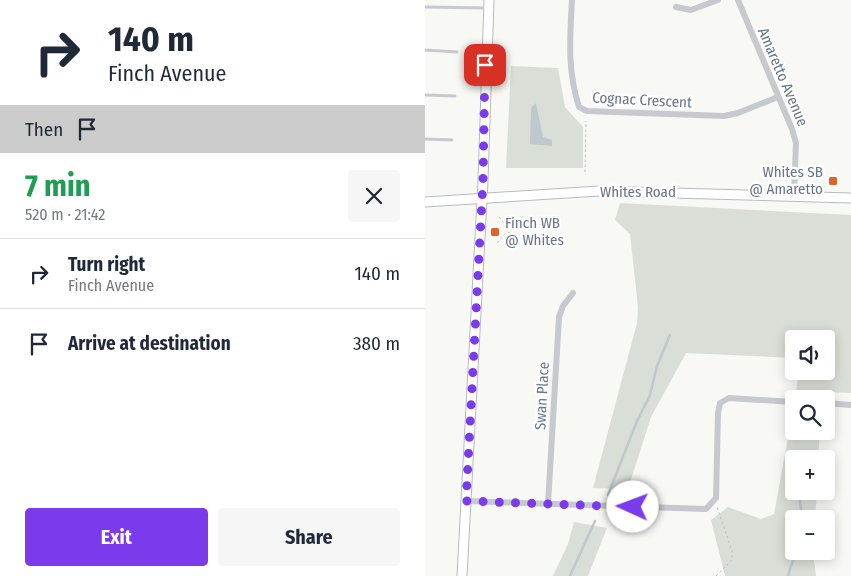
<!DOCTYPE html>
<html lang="en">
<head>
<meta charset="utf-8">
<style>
  body { margin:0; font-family:"Fira Sans Condensed",sans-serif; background:#f6f6f7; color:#1f2937; height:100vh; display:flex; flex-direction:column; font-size:19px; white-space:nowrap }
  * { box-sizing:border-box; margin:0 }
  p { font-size:16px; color:#747a83 }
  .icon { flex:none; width:28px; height:28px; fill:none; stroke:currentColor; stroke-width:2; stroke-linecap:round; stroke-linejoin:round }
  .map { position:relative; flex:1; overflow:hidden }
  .side { display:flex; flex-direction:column; background:#fff; width:425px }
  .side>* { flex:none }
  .banner { background:#fff; color:#1f2937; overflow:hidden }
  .buttons { position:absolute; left:360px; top:330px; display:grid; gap:10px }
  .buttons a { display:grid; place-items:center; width:50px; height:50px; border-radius:5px; background:#fff; box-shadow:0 2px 12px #0003; font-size:25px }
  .pin { position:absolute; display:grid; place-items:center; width:42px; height:42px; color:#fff; margin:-21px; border-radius:10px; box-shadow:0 2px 8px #0006 }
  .me { position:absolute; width:55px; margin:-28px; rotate:272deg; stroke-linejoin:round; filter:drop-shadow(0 0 4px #0008) }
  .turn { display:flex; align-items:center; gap:18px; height:105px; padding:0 25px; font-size:22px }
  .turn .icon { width:65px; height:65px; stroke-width:2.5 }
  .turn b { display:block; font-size:35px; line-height:42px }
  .then { display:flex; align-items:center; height:48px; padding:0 25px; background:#0003; gap:10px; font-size:19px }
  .round { display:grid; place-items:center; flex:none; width:52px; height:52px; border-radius:5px; background:#f6f6f7 }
  .headline { display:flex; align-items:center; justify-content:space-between; height:85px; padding:0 25px }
  h1 { font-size:30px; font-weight:700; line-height:38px; color:#1e9e55 }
  .button { display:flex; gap:10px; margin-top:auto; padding:10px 25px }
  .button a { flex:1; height:58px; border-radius:5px; background:#7c3aed; color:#fff; font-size:20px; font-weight:700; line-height:58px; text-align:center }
  .button a+a { background:#f6f6f7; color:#1f2937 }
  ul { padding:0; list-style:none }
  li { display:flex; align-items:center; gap:15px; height:70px; padding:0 25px; border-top:1px solid #e0e1e3 }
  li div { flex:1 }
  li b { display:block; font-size:19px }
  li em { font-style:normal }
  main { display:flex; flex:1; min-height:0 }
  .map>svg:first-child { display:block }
</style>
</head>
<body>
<main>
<section class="side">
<div class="banner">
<div class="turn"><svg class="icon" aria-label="right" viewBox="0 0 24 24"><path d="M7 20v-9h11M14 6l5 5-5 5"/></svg><div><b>140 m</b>Finch Avenue</div></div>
<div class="then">Then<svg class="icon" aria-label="arrive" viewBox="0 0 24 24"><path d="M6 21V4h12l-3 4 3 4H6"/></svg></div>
</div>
<div class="headline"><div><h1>7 min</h1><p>520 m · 21:42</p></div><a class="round"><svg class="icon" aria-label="close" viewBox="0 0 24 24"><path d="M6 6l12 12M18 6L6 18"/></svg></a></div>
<ul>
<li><svg class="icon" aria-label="right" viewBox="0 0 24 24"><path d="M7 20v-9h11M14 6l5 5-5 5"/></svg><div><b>Turn right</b><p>Finch Avenue</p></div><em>140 m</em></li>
<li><svg class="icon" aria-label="arrive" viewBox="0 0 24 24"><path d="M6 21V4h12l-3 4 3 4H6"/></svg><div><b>Arrive at destination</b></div><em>380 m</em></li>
</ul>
<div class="button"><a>Exit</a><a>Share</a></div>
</section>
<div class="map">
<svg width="426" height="576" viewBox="0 0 426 576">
  <rect width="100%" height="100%" fill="#f8f8f5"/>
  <g fill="#d9dfd6">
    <polygon points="86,66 133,68 140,107 158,127 158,168 81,168"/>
    <polygon points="195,203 426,215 426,393 371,391 374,371 401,371 401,339 369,339 369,358 261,353 226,417 203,489 168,488 212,323 213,307 205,234 190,220"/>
    <polygon points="367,416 369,416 369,431 395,431 393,459 369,459 369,491 392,491 390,519 369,519 369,551 388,551 391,576 300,576 286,520 303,507 336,519 349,514"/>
    <polygon points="149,522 182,528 163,576 128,576 143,544"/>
  </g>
  <polygon fill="#bec8cd" points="111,103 118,137 127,140 127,146 105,144 106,108"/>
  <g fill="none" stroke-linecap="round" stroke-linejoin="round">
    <g stroke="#bec8cd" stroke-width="2.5">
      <polyline points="374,491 377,519"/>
      <polyline points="183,495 212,421 225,395 232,366 245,335"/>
      <polyline points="145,576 170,521"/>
      <polyline points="363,576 371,551"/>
    </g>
    <g stroke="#b6bbc0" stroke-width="11">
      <g id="secondary">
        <polyline points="0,202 174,191 426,198"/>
        <polyline points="37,576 58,181 64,0"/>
      </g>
    </g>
    <g stroke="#bec0c2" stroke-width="1" stroke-dasharray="2.5 2.5" stroke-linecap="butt">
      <polyline points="160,172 161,121"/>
      <polyline points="74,217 81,225"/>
      <polyline points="88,226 82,225 82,233 85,232 99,215"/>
      <polyline points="72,243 81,233"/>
      <polyline points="291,576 307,560 307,551 292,507"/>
    </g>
    <g stroke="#c6c9cd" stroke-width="3">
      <polyline points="0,7 62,8"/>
      <polyline points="0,50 32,52"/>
      <polyline points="0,95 30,96"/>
      <polyline points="0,139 27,140"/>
    </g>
    <g stroke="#c6c9cd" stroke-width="6">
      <path d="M147,0C145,38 142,69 154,107L162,111L299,116L313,113L353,97"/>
      <polyline points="313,0 367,129 371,143 369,195"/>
      <polyline points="251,7 266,10 293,0"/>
      <polyline points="401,403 426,405"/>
      <polyline points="41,501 281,509 291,498 293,413 295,403 304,398 369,402"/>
      <polyline points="123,504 134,317 138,306 148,293"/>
    </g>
    <use href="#secondary" stroke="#fff" stroke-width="9"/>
  </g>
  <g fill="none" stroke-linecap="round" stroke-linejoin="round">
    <polyline stroke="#7c3aed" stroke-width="9" stroke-dasharray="0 16.2" points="60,65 58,181 41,501 208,507"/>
  </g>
  <g fill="#e46229" stroke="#fff" stroke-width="2">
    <rect x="403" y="176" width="10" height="10" rx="2.5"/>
    <rect x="65" y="227" width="10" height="10" rx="2.5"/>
  </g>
  <g text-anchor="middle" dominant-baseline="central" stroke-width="5" stroke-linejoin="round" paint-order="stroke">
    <g font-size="15" fill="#677686" stroke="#fff">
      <text transform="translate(358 77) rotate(67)">Amaretto Avenue</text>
      <text transform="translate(217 100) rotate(3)">Cognac Crescent</text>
      <text x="213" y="192">Whites Road</text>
      <text transform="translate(117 396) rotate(-87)">Swan Place</text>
    </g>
    <g font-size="15" fill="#677686" stroke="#fff" text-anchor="end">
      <text x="398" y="172">Whites SB<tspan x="398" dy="17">@ Amaretto</tspan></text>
      <text x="80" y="223" text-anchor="start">Finch WB<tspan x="80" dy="17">@ Whites</tspan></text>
    </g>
  </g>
</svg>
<div class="buttons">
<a><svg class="icon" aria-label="sound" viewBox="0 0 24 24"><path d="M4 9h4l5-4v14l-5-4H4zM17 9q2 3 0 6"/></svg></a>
<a><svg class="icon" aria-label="search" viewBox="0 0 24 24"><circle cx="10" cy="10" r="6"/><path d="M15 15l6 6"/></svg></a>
<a>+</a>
<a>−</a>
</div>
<div class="pin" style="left:60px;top:65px;background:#d93025"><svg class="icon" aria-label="arrive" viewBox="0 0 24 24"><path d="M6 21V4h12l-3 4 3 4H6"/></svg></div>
<svg class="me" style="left:208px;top:507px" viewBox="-20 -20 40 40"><circle r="19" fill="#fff"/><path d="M0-13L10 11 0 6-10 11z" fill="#7c3aed"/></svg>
</div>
</main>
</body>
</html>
